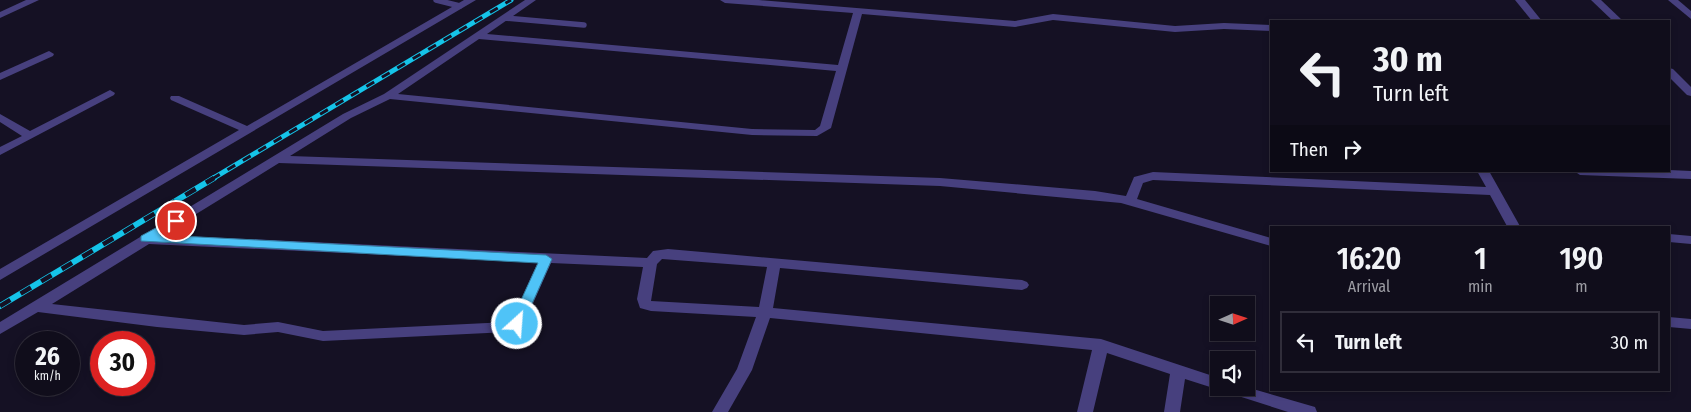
<!DOCTYPE html>
<html lang="en">
<head>
<meta charset="utf-8">
<style>
  body { margin:0; font-family:"Fira Sans Condensed",sans-serif; background:#191624; color:#f1f3f6; height:100vh; display:flex; flex-direction:column; font-size:19px; white-space:nowrap }
  * { box-sizing:border-box; margin:0 }
  p { font-size:16px; color:#9c9ca3 }
  .icon { flex:none; width:28px; height:28px; fill:none; stroke:currentColor; stroke-width:2; stroke-linecap:round; stroke-linejoin:round }
  .map { position:relative; flex:1; overflow:hidden }
  .sheet { position:absolute; left:1270px; top:226px; width:400px; height:165px; display:flex; flex-direction:column; background:#100d1b; border-radius:0px; box-shadow:0 2px 8px #0003,0 0 0 1px #302d3a }
  .sheet>* { flex:none }
  .hud { position:absolute; left:1270px; top:20px; width:400px; height:152px; border-radius:0px; box-shadow:0 2px 8px #0003,0 0 0 1px #302d3a; background:#100d1b; color:#f1f3f6; overflow:hidden }
  .needle { width:32px; rotate:87deg }
  .tools { position:absolute; left:1210px; top:296px; display:grid; gap:10px }
  .tools a { display:grid; place-items:center; width:45px; height:45px; border-radius:0px; background:#100d1b; box-shadow:0 2px 8px #0003,0 0 0 1px #302d3a; font-size:25px }
  .speed { position:absolute; left:15px; top:331px; display:flex; gap:10px; font-size:25px; font-weight:700; text-align:center }
  .speed>* { display:grid; place-content:center; width:65px; height:65px; border-radius:50%; background:#100d1b; box-shadow:0 2px 8px #0003,0 0 0 1px #302d3a; line-height:1 }
  .speed small { font-size:12px; font-weight:400 }
  .speed .limit { border:8px solid #d22; background:#fff; color:#111 }
  .pin { position:absolute; display:grid; place-items:center; width:42px; height:42px; color:#fff; margin:-21px; border:2px solid #fff; border-radius:50%; box-shadow:0 1px 5px #0007 }
  .me { position:absolute; width:55px; margin:-28px; rotate:26deg; stroke-linejoin:round; filter:drop-shadow(0 0 4px #0008) }
  .turn { display:flex; align-items:center; gap:18px; height:105px; padding:0 20px; font-size:22px }
  .turn .icon { width:65px; height:65px; stroke-width:2.5 }
  .turn b { display:block; font-size:35px; line-height:42px }
  .then { display:flex; align-items:center; height:48px; padding:0 20px; background:#0003; gap:10px; font-size:19px }
  .eta { display:flex; justify-content:space-evenly; align-items:center; height:85px; text-align:center }
  .eta b { font-size:30px; font-weight:600; line-height:35px }
  ul { padding:0; list-style:none }
  li { display:flex; align-items:center; gap:15px; height:62px; margin:0 10px 8px; padding:0 10px; border:2px solid #302d3a; border-radius:0px }
  li div { flex:1 }
  li b { display:block; font-size:19px }
  li em { font-style:normal }
  .map>svg:first-child { display:block }
</style>
</head>
<body>
<div class="map">
<svg width="1691" height="412" viewBox="0 0 1691 412">
  <rect width="100%" height="100%" fill="#151124"/>
  <g fill="none" stroke-linecap="round" stroke-linejoin="round">
    <g stroke="#47407e" stroke-width="5.5">
      <polyline points="436,0 460,6"/>
      <polyline points="504,18 584,25"/>
    </g>
    <g fill="#47407e" fill-rule="evenodd">
      <polygon points="26,0 39,0 0,18 0,12"/>
      <polygon points="464,0 476,0 0,280 0,269 239,130 171,100 170,98 171,96 179,96 247,126"/>
      <path d="M525,0H536L487,34L838,65L853,13L725,3L720,0H759L1015,21L1053,14L1175,26L1224,23L1271,25V31L1224,29L1175,32L1053,20L1015,27L862,14L831,128L817,136L752,135L390,99L351,118L290,156L940,178L1095,191L1126,196L1134,177L1153,172L1486,187L1477,171H1489L1521,228H1508L1490,195L1153,180L1143,183L1137,199L1271,238V246L1121,203L940,186L279,163L162,235L647,258L653,251L668,249L1022,280L1027,282L1029,285L1027,288L1022,290L780,268L773,308L1101,339L1219,378V388L1246,387L1315,407L1317,412H1288L1185,379L1180,412H1164L1170,374L1107,353L1093,412H1077L1092,350L770,318L752,370L728,412H712L737,369L756,317L651,311L640,308L637,299L643,267L551,263L522,328L508,332L323,341L278,332L244,335L157,327L38,312L0,334V322L343,114L384,94ZM479,39L836,71L820,126L815,130L752,129L398,94ZM149,244L538,262L513,318L508,322L323,331L278,322L244,325L52,304ZM662,259L767,267L759,307L651,301L657,264Z"/>
      <polygon points="1515,0 1525,0 1542,21 1532,21"/>
      <polygon points="1591,0 1601,0 1623,21 1613,21"/>
      <polygon points="1668,0 1678,0 1691,11 1691,19"/>
      <polygon points="49,51 54,54 53,56 0,80 0,73"/>
      <polygon points="1669,68 1673,69 1691,87 1691,96 1687,95 1669,77"/>
      <polygon points="110,90 115,93 114,95 0,155 0,147 22,136 0,122 0,114 30,131"/>
      <polygon points="1669,170 1691,171 1691,179 1580,175 1574,171"/>
      <polygon points="1669,234 1691,236 1691,244 1669,242"/>
      <polygon points="1669,317 1691,319 1691,329 1669,327"/>
    </g>
    <g stroke="#15c4e9" stroke-width="5">
      <polyline id="rail-far1" points="212,179 511,0"/>
    </g>
    <g stroke="#15c4e9" stroke-width="6">
      <polyline id="rail" points="0,306 214,178"/>
    </g>
    <use href="#rail-far1" stroke="#151124" stroke-width="3" stroke-dasharray="9" stroke-linecap="butt"/>
    <use href="#rail" stroke="#151124" stroke-width="4.5" stroke-dasharray="12" stroke-linecap="butt"/>
  </g>
  <polygon fill="#4fc3f7" stroke="#337fa1" points="176,217 182,221 181,223 160,235 546,255 552,259 523,324 517,329 510,324 538,263 141,241 141,236"/>
</svg>
<div class="tools">
<a><svg class="needle" viewBox="-14 -14 28 28"><path d="M0-13l5 13h-10z" fill="#e53935"/><path d="M0 13l5-13h-10z" fill="#9c9ca3"/></svg></a>
<a><svg class="icon" aria-label="sound" viewBox="0 0 24 24"><path d="M4 9h4l5-4v14l-5-4H4zM17 9q2 3 0 6"/></svg></a>
</div>
<div class="speed"><div>26<small>km/h</small></div><div class="limit">30</div></div>
<div class="pin" style="left:176px;top:221px;background:#d93025"><svg class="icon" aria-label="arrive" viewBox="0 0 24 24"><path d="M6 21V4h12l-3 4 3 4H6"/></svg></div>
<svg class="me" style="left:517px;top:324px" viewBox="-20 -20 40 40"><circle r="17" fill="#4fc3f7" stroke="#fff" stroke-width="3"/><path d="M0-11L8 9 0 5-8 9z" fill="#fff"/></svg>
<div class="hud">
<div class="turn"><svg class="icon" aria-label="left" viewBox="0 0 24 24"><path d="M17 20v-9H6M10 6l-5 5 5 5"/></svg><div><b>30 m</b>Turn left</div></div>
<div class="then">Then<svg class="icon" aria-label="right" viewBox="0 0 24 24"><path d="M7 20v-9h11M14 6l5 5-5 5"/></svg></div>
</div>
<section class="sheet">
<div class="eta">
<div><b>16:20</b><p>Arrival</p></div>
<div><b>1</b><p>min</p></div>
<div><b>190</b><p>m</p></div>
</div>
<ul>
<li><svg class="icon" aria-label="left" viewBox="0 0 24 24"><path d="M17 20v-9H6M10 6l-5 5 5 5"/></svg><div><b>Turn left</b></div><em>30 m</em></li>
</ul>
</section>
</div>
</body>
</html>
